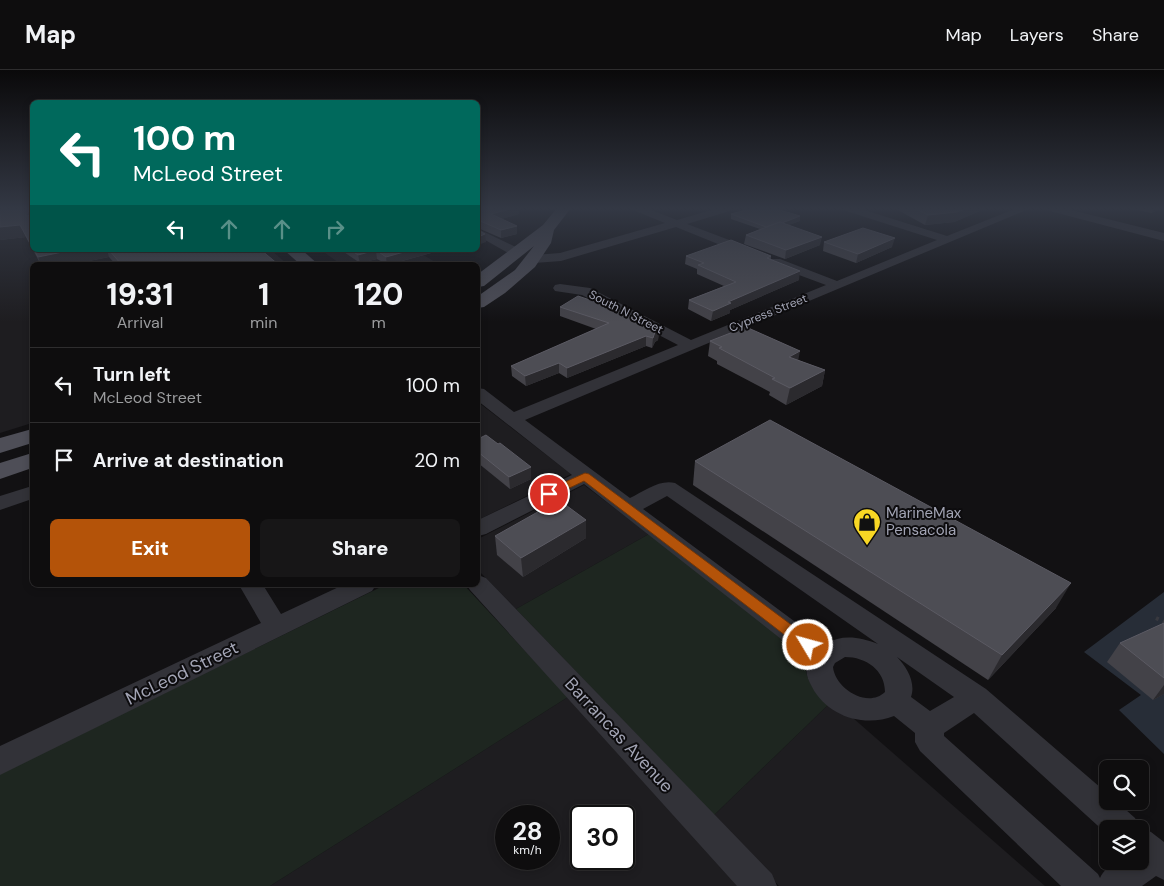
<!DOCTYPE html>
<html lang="en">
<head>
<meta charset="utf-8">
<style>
  body { margin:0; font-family:"DM Sans",sans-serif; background:#171617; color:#f1f3f6; height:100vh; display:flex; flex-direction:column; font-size:19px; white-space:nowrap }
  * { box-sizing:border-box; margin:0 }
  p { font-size:16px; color:#9b9c9e }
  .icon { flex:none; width:28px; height:28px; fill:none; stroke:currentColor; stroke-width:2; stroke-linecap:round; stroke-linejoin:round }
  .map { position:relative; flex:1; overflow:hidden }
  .drawer { position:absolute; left:30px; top:192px; width:450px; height:325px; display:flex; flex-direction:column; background:#0e0d0e; border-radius:8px; box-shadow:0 2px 8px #0003,0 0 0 1px #2e2d2e }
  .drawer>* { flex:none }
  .top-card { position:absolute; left:30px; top:30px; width:450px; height:152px; border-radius:8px; box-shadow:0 2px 8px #0003,0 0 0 1px #2e2d2e; background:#00695c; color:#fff; overflow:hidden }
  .controls { position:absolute; left:1099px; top:690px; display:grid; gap:10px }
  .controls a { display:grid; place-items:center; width:50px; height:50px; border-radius:8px; background:#0e0d0e; box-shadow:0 2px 8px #0003,0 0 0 1px #2e2d2e; font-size:25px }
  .speed { position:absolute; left:495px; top:735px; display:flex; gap:10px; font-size:25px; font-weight:700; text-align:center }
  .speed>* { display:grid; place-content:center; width:65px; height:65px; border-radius:50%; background:#0e0d0e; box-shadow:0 2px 8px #0003,0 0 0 1px #2e2d2e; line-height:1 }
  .speed small { font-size:12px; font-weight:400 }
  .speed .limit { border:2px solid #111; border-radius:8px; background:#fff; color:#111 }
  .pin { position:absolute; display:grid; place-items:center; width:42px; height:42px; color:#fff; margin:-21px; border:2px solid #fff; border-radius:50%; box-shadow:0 1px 5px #0007 }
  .me { position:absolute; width:55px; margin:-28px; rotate:307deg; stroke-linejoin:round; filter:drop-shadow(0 0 4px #0008) }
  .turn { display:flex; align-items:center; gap:18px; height:105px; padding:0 20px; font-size:22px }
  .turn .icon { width:65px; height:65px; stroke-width:2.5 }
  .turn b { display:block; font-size:35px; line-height:42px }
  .lanes { display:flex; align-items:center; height:48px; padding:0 20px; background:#0003; justify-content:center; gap:25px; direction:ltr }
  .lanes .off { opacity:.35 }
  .eta { display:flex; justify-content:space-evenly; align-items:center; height:85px; text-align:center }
  .eta b { font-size:30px; font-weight:800; line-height:35px }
  .primary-button { display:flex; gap:10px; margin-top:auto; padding:10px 20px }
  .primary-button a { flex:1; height:58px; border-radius:8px; background:#b45309; color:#fff; font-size:20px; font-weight:800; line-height:58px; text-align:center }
  .primary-button a+a { background:#171617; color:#f1f3f6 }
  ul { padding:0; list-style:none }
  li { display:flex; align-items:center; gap:15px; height:75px; padding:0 20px; border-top:1px solid #2e2d2e }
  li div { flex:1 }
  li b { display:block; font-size:19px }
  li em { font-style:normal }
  header { display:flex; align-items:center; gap:30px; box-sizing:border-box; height:70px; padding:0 25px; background:#0e0d0e; border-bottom:1px solid #2e2d2e }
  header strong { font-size:24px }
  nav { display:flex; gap:28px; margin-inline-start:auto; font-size:18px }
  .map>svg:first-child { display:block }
</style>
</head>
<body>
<header>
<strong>Map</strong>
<nav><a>Map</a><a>Layers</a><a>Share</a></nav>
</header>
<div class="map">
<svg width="1164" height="816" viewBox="0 0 1164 816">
  <rect width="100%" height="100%" fill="#121113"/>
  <g fill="#1e1d20" fill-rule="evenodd">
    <polygon points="0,138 32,138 32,180 271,180 288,195 32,195 32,353 0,363"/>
    <polygon points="321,180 415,180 440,195 342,195"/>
    <polygon points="478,332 571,404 478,450"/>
    <polygon points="584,415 649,464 516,539 478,500 478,469"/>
    <path d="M568,627L740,816H270ZM506,746H549V789H506ZM581,746H624V789H581Z"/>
    <polygon points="828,635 853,648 1045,816 779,816 714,745"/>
  </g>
  <g fill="#1e2620">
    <path d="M649,464L807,586C801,607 815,622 828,635L714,745L516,539Z"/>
    <polygon points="385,515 464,515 568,627 270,816 0,816 0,704"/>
  </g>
  <polygon fill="#272d37" points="1164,522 1164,684 1119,640 1141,625 1084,582"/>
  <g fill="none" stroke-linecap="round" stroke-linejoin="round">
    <polyline stroke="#38393f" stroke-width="4" stroke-dasharray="3 4.5" stroke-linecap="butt" points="1156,548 1164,552"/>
    <g fill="#323238" fill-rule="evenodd">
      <polygon points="632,138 646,138 677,150 718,138 734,138 733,140 687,154 753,179 755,182 753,185 745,185 676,157 561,191 534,193 528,189 534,185 560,183 665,153 633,140"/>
      <path d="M842,138H858L947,166L1017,138H1031L525,350L630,428C644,421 660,409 675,413L986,619L1108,724V731H1116L1135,748L1139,757L1151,762L1164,772V810L1156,806L1142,816H1061L920,681L915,672V663L894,646C864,658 827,646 812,617C807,608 804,600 809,591L584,414L486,464L478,466V450L572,405L478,331V318L484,319L514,342L678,275L582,225L555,221L553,218L555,215L560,214L590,218L691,270L826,215L772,195L770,192L772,189H780L837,211L937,170L843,140ZM667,426L878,574C859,567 843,564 825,574L643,439ZM845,587C866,587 885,600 885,622C867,639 835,618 833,597L835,593ZM897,587L954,627L930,641L911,627C916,613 907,597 897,587ZM974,643L1108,765V759H1140V791C1125,791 1107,792 1100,808L1098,804L944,666V663Z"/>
      <polygon points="1045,138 1063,138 1164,163 1164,171 1046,140"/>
      <polygon points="478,159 520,179 522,182 520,185 512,185 478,166"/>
      <polygon points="32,416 32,429 0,440 0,426"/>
      <polygon points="478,505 486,508 772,804 777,816 737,816 470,520 467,515 478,515"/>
      <polygon points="239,515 263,515 281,544 343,515 376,515 372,521 0,705 0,676 261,553"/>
    </g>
    <g fill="#4e4e57" fill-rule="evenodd">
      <polygon points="557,138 571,138 554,160 551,173 535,197 505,223 484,237 478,238 478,226 515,200 534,176 484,216 478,217 478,204 543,155"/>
      <polygon points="284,180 302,180 319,195 301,195"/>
      <polygon points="32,359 32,373 0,383 0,368"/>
      <polygon points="32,383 32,398 0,409 0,393"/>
    </g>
  </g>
  <g fill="#434248">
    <polygon points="0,138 32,138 32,179 26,167 0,170"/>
    <polygon points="478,138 519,138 519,144 501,149 517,164 501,168 478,158"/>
    <polygon points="896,138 987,138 954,152 925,155 896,139"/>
    <polygon points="1127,138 1161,138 1152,143"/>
    <polygon points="731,144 800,151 788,155 820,175 785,189 744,174 746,165 760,159 731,149"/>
    <polygon points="824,172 892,177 856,193 823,181"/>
    <polygon points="33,180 261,180 279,195 116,195 109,187 69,195 41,195"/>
    <polygon points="341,180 442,180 388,195 377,189 360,193"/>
    <polygon points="686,186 771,186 771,189 799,210 730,240 730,243 711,251 688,239 689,230 724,216 697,204 697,199 685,194"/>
    <polygon points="560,237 659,260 658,270 655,272 652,278 646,276 567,308 559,303 526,316 512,306 511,296 596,259 560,246"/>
    <polygon points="710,271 798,290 825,300 822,316 786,335 769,325 770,322 717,294 717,291 708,286"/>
    <polygon points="478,369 498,374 531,397 531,409 510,419 478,393"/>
    <polygon points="695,391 1056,538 988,610 693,415"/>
    <polygon points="495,466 586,468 523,507 497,485"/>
    <polygon points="1164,553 1164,624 1153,630 1107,592 1120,573"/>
  </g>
  <g fill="#2b2a2e">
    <polygon points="30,138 32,138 32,156 26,146"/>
    <polygon points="514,138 519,138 519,144 491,152 491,144"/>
    <polygon points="967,138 987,138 954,152 925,155 928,145"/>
    <polygon points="1155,138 1161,138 1152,143"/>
    <polygon points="800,146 800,151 768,163 769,158"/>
    <polygon points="20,155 26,167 0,170 0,157"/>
    <polygon points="517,156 517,164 501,168 501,160"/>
    <polygon points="485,164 486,172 478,175 478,167"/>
    <polygon points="822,167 820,175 785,189 786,180"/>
    <polygon points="895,168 892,177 856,193 858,184"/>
    <polygon points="72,180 107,180 109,187 69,195 41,195 38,187"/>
    <polygon points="376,180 377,189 360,193 358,185"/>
    <polygon points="411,180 442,180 387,195 386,187"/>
    <polygon points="800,201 799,210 730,240 730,243 711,251 713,241 728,232"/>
    <polygon points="659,260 658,270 655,272 652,278 653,268 655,262"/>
    <polygon points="646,266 646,276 567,308 567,298"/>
    <polygon points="800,281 797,297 789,287"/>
    <polygon points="559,293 559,303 526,316 525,306"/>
    <polygon points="825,300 822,316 786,335 790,318"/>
    <polygon points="531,397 531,409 510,419 509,407"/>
    <polygon points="586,450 586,468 523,507 521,488"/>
    <polygon points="1071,513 1056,538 988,610 1002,585"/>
    <polygon points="1164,615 1164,624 1153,630"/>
  </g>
  <g fill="#4d4d54" stroke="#5b5a63">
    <polygon points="0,138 30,138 26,146 32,145 32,177 20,155 0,157"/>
    <polygon points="478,138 514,138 491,144 517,156 501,160 478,150 478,146 479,146 478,145"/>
    <polygon points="753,138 773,138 800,146 782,153 780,152 766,157 731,144"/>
    <polygon points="914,138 967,138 957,142 928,145"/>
    <polygon points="780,152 822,167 786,180 746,165"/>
    <polygon points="863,158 895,168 858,184 824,172"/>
    <polygon points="478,160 485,164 478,167"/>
    <polygon points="731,170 771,186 767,188 800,201 728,232 731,233 713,241 689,230 736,212 698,195 704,193 686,186"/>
    <polygon points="34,180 72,180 38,187"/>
    <polygon points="109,180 261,180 279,195 124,195 123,194 121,194"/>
    <polygon points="351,180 411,180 386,187 376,180 358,185"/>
    <polygon points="578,226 593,231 595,230 659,260 655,262 653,268 646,266 567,298 559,293 525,306 511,296 609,253 560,237"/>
    <polygon points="746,257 800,281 789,287 825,300 790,318 772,309 775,308 719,278 722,277 710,271"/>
    <polygon points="770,350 1071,513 1002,585 695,391"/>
    <polygon points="486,365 498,374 500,373 531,397 509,407 478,382 478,369"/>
    <polygon points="559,430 586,450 521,488 495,466"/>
    <polygon points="1164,553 1164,608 1120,573"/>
  </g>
  <linearGradient id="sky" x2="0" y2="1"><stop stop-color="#0a090a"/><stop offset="0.55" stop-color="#333844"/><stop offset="1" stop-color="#333844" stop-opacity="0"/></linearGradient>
  <rect width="1164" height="252" fill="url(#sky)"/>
  <polygon fill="#b45309" stroke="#753606" points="585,403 589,404 813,571 815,575 813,579 808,581 803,579 584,411 553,426 549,427 543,424 545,421"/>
  <defs>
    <g id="shop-pin" transform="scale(1.4375)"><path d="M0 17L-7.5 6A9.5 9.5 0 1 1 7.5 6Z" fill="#f8d724" stroke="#0d0c0e"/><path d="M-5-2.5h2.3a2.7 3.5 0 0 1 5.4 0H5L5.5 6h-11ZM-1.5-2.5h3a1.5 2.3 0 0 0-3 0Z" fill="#111"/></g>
  </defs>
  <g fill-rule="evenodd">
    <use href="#shop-pin" x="867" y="452"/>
  </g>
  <g text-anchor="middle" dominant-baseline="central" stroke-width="4" stroke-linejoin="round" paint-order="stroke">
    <g font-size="12" fill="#a2a4b4" stroke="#0d0c0e">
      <text transform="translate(626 242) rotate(27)">South N Street</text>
      <text transform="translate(768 243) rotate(-22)">Cypress Street</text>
    </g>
    <g font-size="15" fill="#a2a4b4" stroke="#0d0c0e" text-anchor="start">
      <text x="886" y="443">MarineMax<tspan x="886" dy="17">Pensacola</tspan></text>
    </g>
    <g font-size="18" fill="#a2a4b4" stroke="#0d0c0e">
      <text transform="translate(182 603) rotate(-26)">McLeod Street</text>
      <text transform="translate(619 665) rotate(47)">Barrancas Avenue</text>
    </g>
  </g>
</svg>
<div class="controls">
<a><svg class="icon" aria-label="search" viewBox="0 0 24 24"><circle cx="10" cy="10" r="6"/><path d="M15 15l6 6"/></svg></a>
<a><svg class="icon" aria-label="layers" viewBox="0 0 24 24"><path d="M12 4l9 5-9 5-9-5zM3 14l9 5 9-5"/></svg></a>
</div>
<div class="speed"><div>28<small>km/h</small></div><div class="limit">30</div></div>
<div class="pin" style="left:549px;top:424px;background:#d93025"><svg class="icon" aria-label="arrive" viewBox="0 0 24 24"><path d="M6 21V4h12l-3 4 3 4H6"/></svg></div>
<svg class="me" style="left:808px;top:575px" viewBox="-20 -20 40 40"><circle r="17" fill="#b45309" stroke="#fff" stroke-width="3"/><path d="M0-11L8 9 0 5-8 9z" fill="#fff"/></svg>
<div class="top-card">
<div class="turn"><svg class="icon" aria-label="left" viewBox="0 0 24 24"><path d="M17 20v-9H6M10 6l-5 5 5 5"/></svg><div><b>100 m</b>McLeod Street</div></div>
<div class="lanes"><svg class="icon" aria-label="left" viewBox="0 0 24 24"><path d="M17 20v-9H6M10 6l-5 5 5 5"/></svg><svg class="icon off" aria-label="ahead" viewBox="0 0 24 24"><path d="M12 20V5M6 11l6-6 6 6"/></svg><svg class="icon off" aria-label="ahead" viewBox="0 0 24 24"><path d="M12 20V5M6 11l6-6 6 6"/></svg><svg class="icon off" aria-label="right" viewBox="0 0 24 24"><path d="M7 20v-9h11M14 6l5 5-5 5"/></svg></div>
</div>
<section class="drawer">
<div class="eta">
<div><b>19:31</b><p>Arrival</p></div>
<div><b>1</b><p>min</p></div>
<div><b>120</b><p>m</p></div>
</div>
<ul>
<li><svg class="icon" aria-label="left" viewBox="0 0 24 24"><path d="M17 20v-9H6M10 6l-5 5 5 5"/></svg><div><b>Turn left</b><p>McLeod Street</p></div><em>100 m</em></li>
<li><svg class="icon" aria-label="arrive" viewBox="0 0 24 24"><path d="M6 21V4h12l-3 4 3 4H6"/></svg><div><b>Arrive at destination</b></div><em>20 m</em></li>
</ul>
<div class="primary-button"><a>Exit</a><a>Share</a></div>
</section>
</div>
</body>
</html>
